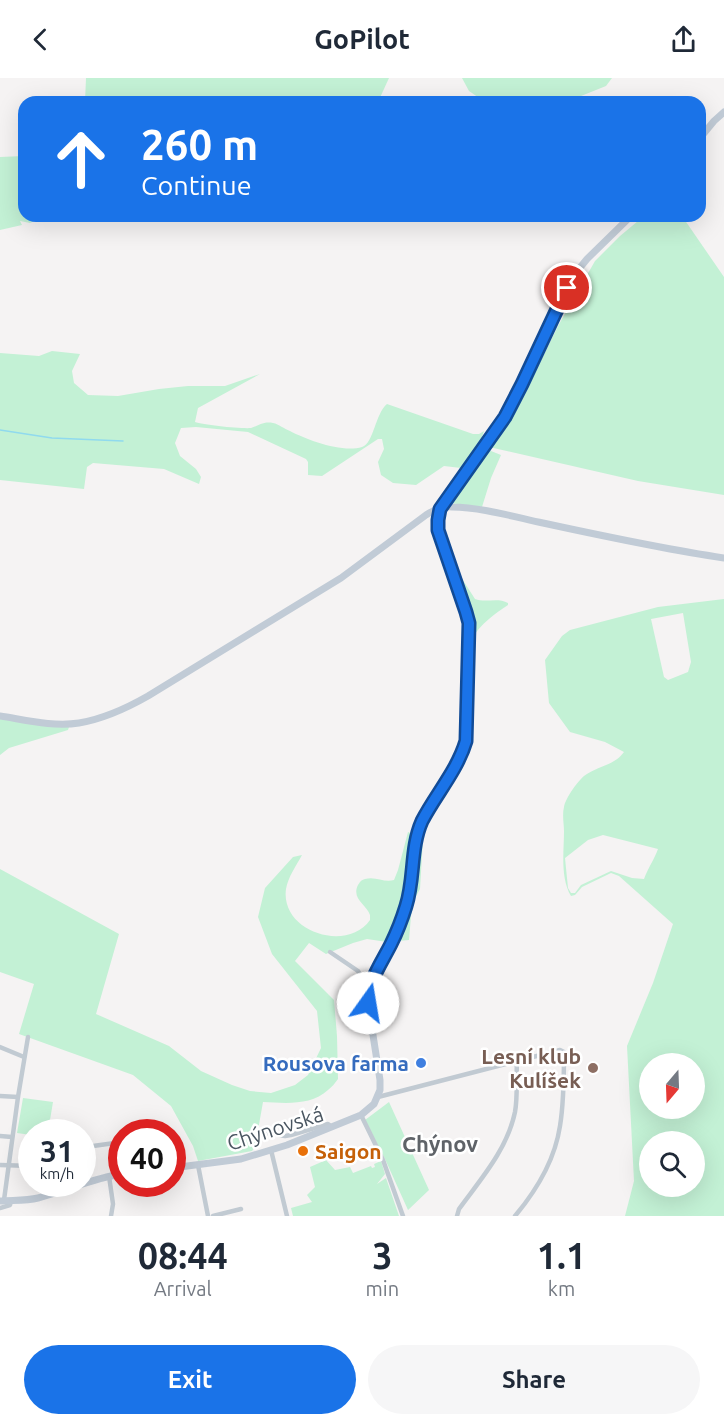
<!DOCTYPE html>
<html lang="en">
<head>
<meta charset="utf-8">
<style>
  body { margin:0; font-family:Ubuntu,sans-serif; background:#f6f6f7; color:#1f2937; height:100vh; display:flex; flex-direction:column; font-size:22px; white-space:nowrap }
  * { box-sizing:border-box; margin:0 }
  p { font-size:20px; color:#747a83 }
  .icon { flex:none; width:33px; height:33px; fill:none; stroke:currentColor; stroke-width:2; stroke-linecap:round; stroke-linejoin:round }
  .map { position:relative; height:1138px; overflow:hidden }
  .side { display:flex; flex-direction:column; background:#fff; flex:1 }
  .side>* { flex:none }
  .top-card { position:absolute; left:18px; top:18px; width:688px; height:126px; border-radius:18px; box-shadow:0 6px 24px #0002; background:#1a73e8; color:#fff; overflow:hidden }
  .needle { width:39px; rotate:199deg }
  .controls { position:absolute; left:639px; top:975px; display:grid; gap:12px }
  .controls a { display:grid; place-items:center; width:66px; height:66px; border-radius:50%; background:#fff; box-shadow:0 6px 24px #0002; font-size:30px }
  .speed { position:absolute; left:18px; top:1041px; display:flex; gap:12px; font-size:30px; font-weight:700; text-align:center }
  .speed>* { display:grid; place-content:center; width:78px; height:78px; border-radius:50%; background:#fff; box-shadow:0 6px 24px #0002; line-height:1 }
  .speed small { font-size:15px; font-weight:400 }
  .speed .limit { border:9px solid #d22; background:#fff; color:#111 }
  .pin { position:absolute; display:grid; place-items:center; width:51px; height:51px; color:#fff; margin:-26px; border:3px solid #fff; border-radius:50%; box-shadow:0 2px 6px #0007 }
  .me { position:absolute; width:66px; margin:-33px; rotate:13deg; stroke-linejoin:round; filter:drop-shadow(0 0 4px #0008) }
  .turn { display:flex; align-items:center; gap:21px; height:126px; padding:0 24px; font-size:27px }
  .turn .icon { width:78px; height:78px; stroke-width:2.5 }
  .turn b { display:block; font-size:42px; line-height:51px }
  .eta { display:flex; justify-content:space-evenly; align-items:center; height:102px; text-align:center }
  .eta b { font-size:36px; font-weight:700; line-height:42px }
  .cta { display:flex; gap:12px; margin-top:auto; padding:12px 24px }
  .cta a { flex:1; height:69px; border-radius:36px; background:#1a73e8; color:#fff; font-size:24px; font-weight:700; line-height:69px; text-align:center }
  .cta a+a { background:#f6f6f7; color:#1f2937 }
  header { display:flex; justify-content:space-between; align-items:center; height:78px; padding:0 24px; background:#fff; font-size:27px; font-weight:700 }
  .map>svg:first-child { display:block }
</style>
</head>
<body>
<header><svg class="icon" aria-label="back" viewBox="0 0 24 24"><path d="M15 5l-7 7 7 7"/></svg>GoPilot<svg class="icon" aria-label="share" viewBox="0 0 24 24"><path d="M12 15V3M7 8l5-5 5 5M5 13v7h14v-7"/></svg></header>
<div class="map">
<svg width="724" height="1138" viewBox="0 0 724 1138">
  <rect width="100%" height="100%" fill="#f5f3f3"/>
  <g fill="#c3f1d5" fill-rule="evenodd">
    <polygon points="86,0 389,0 378,24 85,24"/>
    <polygon points="462,0 612,0 606,8 566,24 485,24 469,13"/>
    <polygon points="24,78 24,138 45,138 30,145 20,143 22,147 0,152 0,79"/>
    <polygon points="644,138 682,138 724,199 724,417 638,403 489,369 516,333 558,248 595,183 620,158"/>
    <path d="M52,273L80,276L72,293L74,305L88,317L118,318L159,311L188,308H225L260,296L198,330L195,344C203,347 242,351 251,350C258,348 263,343 273,345C279,346 284,351 290,353C307,362 342,375 362,369C374,365 375,336 387,326L473,356H479L484,353L481,362L461,390L444,388L416,407L393,405L381,397L378,384L384,371L382,361H378L322,398L308,397V384L306,381L248,354L196,349L181,350L175,365L180,378L196,391L201,399L199,406L164,391L93,385L87,389L84,411L0,402V275L39,278Z"/>
    <polygon points="486,371 501,377 491,400 482,429 449,425"/>
    <path d="M456,496H459L475,521C486,525 498,519 508,525V527C494,536 481,546 472,560C474,537 463,518 456,496Z"/>
    <path d="M724,521V1138H625L634,1103L627,968L653,905L673,846L619,798L611,795L582,809L575,817L571,818C560,799 564,774 564,753C564,746 562,737 564,729C565,721 577,704 584,698C597,688 614,688 624,674L605,664L570,654L549,625L545,582L562,558L570,552L658,529ZM683,535L691,584L688,594L668,602L664,599L651,541ZM603,757L658,771C654,782 648,790 644,801L632,800L611,793L581,807L575,815H571L568,810L565,780L588,762ZM650,986H694V1030H650ZM650,1064H694V1108H650Z"/>
    <polygon points="0,641 69,649 68,652 9,670 0,677"/>
    <path d="M408,754L423,761L420,811L415,820L411,838L409,862L387,864L367,861L353,865L326,876L309,865L295,883L334,922L337,958L338,1001C335,1005 332,1009 328,1012C311,1028 285,1025 263,1024L255,1069L252,1073L198,1083L193,1068L171,1028L133,997L19,956L34,906L0,894V791L119,856L96,936L169,968L201,993L232,1007L250,1013L271,1015L295,1007L308,997L321,970L317,933L272,876L258,839L265,810L293,779L302,777C296,788 288,799 286,811C280,854 347,875 370,842C370,841 370,839 370,837C367,827 351,821 358,807C360,804 361,802 365,801C376,798 384,805 394,802L398,792Z"/>
    <polygon points="23,1020 53,1024 48,1054 32,1054 31,1057 17,1055"/>
    <polygon points="389,1024 429,1112 408,1132 385,1081 365,1042"/>
    <polygon points="326,1082 335,1092 350,1089 353,1095 371,1088 372,1090 375,1089 374,1086 381,1083 385,1096 377,1106 386,1100 399,1138 293,1138 291,1130 312,1124 307,1117 315,1109 310,1089"/>
  </g>
  <g fill="none" stroke-linecap="round" stroke-linejoin="round">
    <polyline stroke="#90daee" stroke-width="1.5" points="0,352 52,360 123,363"/>
    <g stroke="#c1cad2" stroke-width="4.5">
      <path d="M330,874L358,893C363,901 360,911 368,918"/>
      <polyline points="0,969 24,979"/>
      <polyline points="0,1018 18,1019"/>
      <path d="M378,1019L560,972L564,974C564,999 564,1024 560,1048C555,1081 536,1113 515,1138"/>
      <polyline points="361,1037 383,1082 403,1138"/>
      <polyline points="258,1054 285,1058 291,1057 328,1046 332,1049"/>
      <polyline points="0,1058 12,1059"/>
      <polyline points="82,1072 93,1068 122,1064"/>
      <polyline points="271,1072 287,1138"/>
      <polyline points="0,1087 32,1088"/>
      <polyline points="198,1087 208,1138"/>
      <polyline points="109,1098 113,1126 111,1138"/>
      <polyline points="4,1122 18,1019 28,959"/>
      <polyline points="0,1130 10,1127 11,1123"/>
      <polyline points="213,1138 241,1131"/>
      <path d="M457,1138L459,1131C480,1102 507,1072 515,1034C518,1018 516,999 517,982"/>
    </g>
    <g stroke="#c1cbd6" stroke-width="7">
      <polyline points="700,60 714,43 724,34"/>
      <path d="M0,638C26,642 53,649 79,645C103,641 127,630 148,618L341,500L426,437C434,432 443,428 452,429C480,429 515,439 543,445C603,458 663,471 724,480"/>
      <polyline points="172,1090 241,1081 287,1067 361,1037 374,1026 380,1012 380,1002 368,925 369,910 373,900 392,864 407,826 418,754 423,742 455,690 463,674 466,663 469,545 466,534 438,452 437,442 440,431 505,339 513,326 574,197 587,181 631,138"/>
      <path d="M0,1123C13,1122 26,1123 38,1120C66,1113 93,1100 122,1096"/>
    </g>
  </g>
  <g fill="none" stroke-linecap="round" stroke-linejoin="round">
    <g stroke="#114b97" stroke-width="15">
      <path id="route" d="M368,925C368,903 381,886 391,866C397,854 402,841 406,828C415,800 410,770 422,743C436,716 457,693 466,663L469,545L466,534L438,452V442L440,431L505,339L522,306L567,210"/>
    </g>
    <use href="#route" stroke="#1a73e8" stroke-width="10"/>
  </g>
  <circle fill="#3f7fe0" stroke="#fff" stroke-width="2" cx="421" cy="985" r="6"/>
  <circle fill="#8d6e63" stroke="#fff" stroke-width="2" cx="593" cy="990" r="6"/>
  <circle fill="#e8710a" stroke="#fff" stroke-width="2" cx="303" cy="1073" r="6"/>
  <g text-anchor="middle" dominant-baseline="central" stroke-width="5" stroke-linejoin="round" paint-order="stroke">
    <g font-size="21" font-weight="bold" fill="#785e54" stroke="#fff" text-anchor="end">
      <text x="581" y="978">Lesní klub<tspan x="581" dy="24">Kulíšek</tspan></text>
    </g>
    <g font-size="21" font-weight="bold" fill="#366cbe" stroke="#fff" text-anchor="end">
      <text x="409" y="985">Rousova farma</text>
    </g>
    <g font-size="21" fill="#4a5661" stroke="#fff">
      <text transform="translate(275 1050) rotate(-18)">Chýnovská</text>
    </g>
    <g font-size="21" font-weight="bold" fill="#c56008" stroke="#fff" text-anchor="start">
      <text x="315" y="1073">Saigon</text>
    </g>
    <g font-size="22" font-weight="bold" fill="#5f6368" stroke="#fff">
      <text x="440" y="1065">Chýnov</text>
    </g>
  </g>
</svg>
<div class="controls">
<a><svg class="needle" viewBox="-14 -14 28 28"><path d="M0-13l5 13h-10z" fill="#e53935"/><path d="M0 13l5-13h-10z" fill="#747a83"/></svg></a>
<a><svg class="icon" aria-label="search" viewBox="0 0 24 24"><circle cx="10" cy="10" r="6"/><path d="M15 15l6 6"/></svg></a>
</div>
<div class="speed"><div>31<small>km/h</small></div><div class="limit">40</div></div>
<div class="pin" style="left:567px;top:210px;background:#d93025"><svg class="icon" aria-label="arrive" viewBox="0 0 24 24"><path d="M6 21V4h12l-3 4 3 4H6"/></svg></div>
<svg class="me" style="left:368px;top:925px" viewBox="-20 -20 40 40"><circle r="19" fill="#fff"/><path d="M0-13L10 11 0 6-10 11z" fill="#1a73e8"/></svg>
<div class="top-card">
<div class="turn"><svg class="icon" aria-label="ahead" viewBox="0 0 24 24"><path d="M12 20V5M6 11l6-6 6 6"/></svg><div><b>260 m</b>Continue</div></div>
</div>
</div>
<section class="side">
<div class="eta">
<div><b>08:44</b><p>Arrival</p></div>
<div><b>3</b><p>min</p></div>
<div><b>1.1</b><p>km</p></div>
</div>
<div class="cta"><a>Exit</a><a>Share</a></div>
</section>
</body>
</html>
